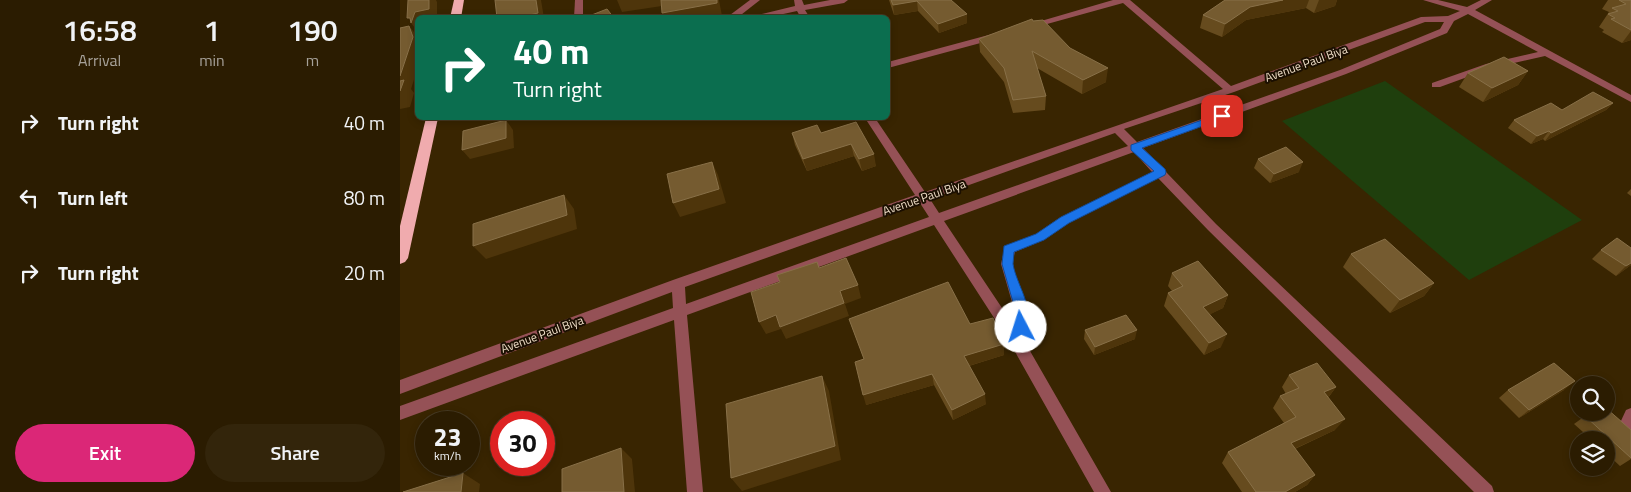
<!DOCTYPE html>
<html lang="en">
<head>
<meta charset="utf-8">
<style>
  body { margin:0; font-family:"Titillium Web",sans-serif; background:#33250b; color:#f1f3f6; height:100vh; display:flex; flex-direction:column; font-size:19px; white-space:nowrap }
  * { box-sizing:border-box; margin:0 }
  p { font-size:16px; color:#a6a199 }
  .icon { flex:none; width:28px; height:28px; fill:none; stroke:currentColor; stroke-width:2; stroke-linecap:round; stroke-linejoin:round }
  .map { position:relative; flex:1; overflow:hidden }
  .panel { display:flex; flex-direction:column; background:#2b1c01; width:400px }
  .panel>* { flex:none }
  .banner { position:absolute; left:15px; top:15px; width:475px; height:105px; border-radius:8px; box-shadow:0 2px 8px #0003,0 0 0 1px #473a23; background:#0b6e4f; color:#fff; overflow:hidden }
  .buttons { position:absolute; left:1170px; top:376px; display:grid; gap:10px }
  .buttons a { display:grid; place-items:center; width:45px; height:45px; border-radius:50%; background:#2b1c01; box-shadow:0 2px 8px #0003,0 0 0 1px #473a23; font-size:25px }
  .speed { position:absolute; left:15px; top:411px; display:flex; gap:10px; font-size:25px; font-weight:700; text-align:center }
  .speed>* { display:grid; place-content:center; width:65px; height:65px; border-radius:50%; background:#2b1c01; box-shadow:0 2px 8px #0003,0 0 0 1px #473a23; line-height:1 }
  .speed small { font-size:12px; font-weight:400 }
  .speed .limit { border:8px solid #d22; background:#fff; color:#111 }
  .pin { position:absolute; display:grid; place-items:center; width:42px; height:42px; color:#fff; margin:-21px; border-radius:10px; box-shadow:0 2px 8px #0006 }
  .me { position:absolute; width:55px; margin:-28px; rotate:355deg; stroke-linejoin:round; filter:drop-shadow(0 0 4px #0008) }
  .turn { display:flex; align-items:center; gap:18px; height:105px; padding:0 15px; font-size:22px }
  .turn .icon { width:65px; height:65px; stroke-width:2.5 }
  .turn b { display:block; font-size:35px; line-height:42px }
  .eta { display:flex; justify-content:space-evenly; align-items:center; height:85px; text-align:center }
  .eta b { font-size:30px; font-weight:600; line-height:35px }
  .action { display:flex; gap:10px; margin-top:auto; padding:10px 15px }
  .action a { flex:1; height:58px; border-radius:30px; background:#db2777; color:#fff; font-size:20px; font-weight:600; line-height:58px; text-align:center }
  .action a+a { background:#33250b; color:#f1f3f6 }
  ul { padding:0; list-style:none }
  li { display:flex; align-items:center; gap:15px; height:75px; padding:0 15px }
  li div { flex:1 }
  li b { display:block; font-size:19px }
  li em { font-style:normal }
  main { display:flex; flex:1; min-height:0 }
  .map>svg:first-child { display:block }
</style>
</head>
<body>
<main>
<section class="panel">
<div class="eta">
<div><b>16:58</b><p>Arrival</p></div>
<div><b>1</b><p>min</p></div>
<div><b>190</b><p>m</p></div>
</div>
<ul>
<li><svg class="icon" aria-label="right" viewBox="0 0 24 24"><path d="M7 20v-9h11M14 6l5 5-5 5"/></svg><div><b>Turn right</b></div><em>40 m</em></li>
<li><svg class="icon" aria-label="left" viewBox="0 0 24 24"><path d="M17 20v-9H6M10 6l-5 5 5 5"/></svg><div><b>Turn left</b></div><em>80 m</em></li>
<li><svg class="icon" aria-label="right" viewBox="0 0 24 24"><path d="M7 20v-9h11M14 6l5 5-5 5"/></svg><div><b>Turn right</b></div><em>20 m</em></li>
</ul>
<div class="action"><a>Exit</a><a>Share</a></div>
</section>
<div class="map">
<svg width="1231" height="492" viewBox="0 0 1231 492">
  <rect width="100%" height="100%" fill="#392501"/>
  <polygon fill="#1f3f0d" points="985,81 1182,220 1069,280 882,121"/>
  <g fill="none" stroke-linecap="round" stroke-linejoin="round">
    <g fill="#955156" fill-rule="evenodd">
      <polygon points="175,0 183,0 183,18 174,18"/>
      <polygon points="350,0 360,0 337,18 326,18"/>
      <polygon points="394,0 402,0 404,5 430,0 448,0 444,3 405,10 410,18 401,18 397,11 365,18 345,18 395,6"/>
      <path d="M713,0H730L831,86L1021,17L1048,16L1060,11L1023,0H1038L1067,7L1081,0H1092L1075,10L1231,95V102L1145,56L1092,68L1040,87H1032V83L1086,64L1138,52L1068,14L1054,21L1047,33L946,74L743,148L816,224L1092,486L1094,492H1074L808,230L758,178L669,223L644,240L615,252C614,255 613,260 613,264C616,290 639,311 622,337L711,492H694L609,341L534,225L287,315L303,492H287L274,320L0,420V406L273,308L272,292L0,394V380L273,280L515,195L465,118H475L525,192L823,89L723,3L629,29L624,26ZM1025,22H1044L1040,29L940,70L737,142L724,129L834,92ZM715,133L728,146L539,213L530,199ZM734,152L752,172L661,217L636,234L605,246L601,264L614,309V326L544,221ZM520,203L529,217L286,304L285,287Z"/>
      <polygon points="596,33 601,36 599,38 488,68 488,62"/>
      <polygon points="1231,408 1231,432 1223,428 1220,423 1226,410"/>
    </g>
    <g fill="#f0abae" fill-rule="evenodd">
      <polygon points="54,0 64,0 61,18 50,18"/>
      <polygon points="26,118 38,118 8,258 5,262 0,264 0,226"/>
    </g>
  </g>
  <g fill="#664b1e">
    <polygon points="489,0 551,0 567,23 539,33 518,11 494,15"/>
    <polygon points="825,0 937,0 935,6 914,13 906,8 846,20 822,37 800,28 803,15"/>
    <polygon points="1208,0 1231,0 1231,40 1222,43 1202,32 1204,30 1199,27 1209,12 1202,9"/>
    <polygon points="633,21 670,48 706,82 682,94 637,68 646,96 645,110 613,113 604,82 580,52 579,39"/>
    <polygon points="1128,71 1118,85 1083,102 1059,87 1068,73"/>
    <polygon points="1213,103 1206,110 1145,141 1143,139 1131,144 1108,128 1114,120 1162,110"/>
    <polygon points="456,122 476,166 462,171 454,156 407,171 395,145 392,133 421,133"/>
    <polygon points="858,159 899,172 870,183 854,168"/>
    <polygon points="1231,189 1231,196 1227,193"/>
    <polygon points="1231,248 1231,265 1216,276 1192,259 1201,250"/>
    <polygon points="951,254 1034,283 1024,296 990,313 943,267"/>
    <polygon points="772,273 828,295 823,308 810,314 821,347 804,355 764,306 768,293 772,291 768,286"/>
    <polygon points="449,319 570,324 604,355 569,366 586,404 553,420 534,385 466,405 464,359"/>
    <polygon points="685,330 735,339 694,355 684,339"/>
    <polygon points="889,375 936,387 928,398 935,430 895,449 915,475 907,485 895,492 842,492 822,463 828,452 884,423 873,408 880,396 886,394 882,387"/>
    <polygon points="1108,390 1164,390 1119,418 1099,398"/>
    <polygon points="1185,416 1231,430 1231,459 1220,466 1206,453 1206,440 1192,440 1174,424"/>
  </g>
  <g fill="#4e350b">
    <polygon points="28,0 36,0 37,2 37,18 18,18 18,32 11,23 15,12"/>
    <polygon points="136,0 141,0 144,18 117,18"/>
    <polygon points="217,0 276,0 275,4 222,12"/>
    <polygon points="317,0 319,0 322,16 316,18 264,18 262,13"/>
    <polygon points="883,0 909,0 906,8 846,20 822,37 825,24 850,7"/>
    <polygon points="919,0 937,0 935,6 914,13"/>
    <polygon points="517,1 518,11 494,15 493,5"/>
    <polygon points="567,14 567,23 539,33 538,24"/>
    <polygon points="9,26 18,37 18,67 11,89 14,93 10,107 0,109 0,76"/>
    <polygon points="1231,31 1231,40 1222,43"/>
    <polygon points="708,68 706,82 682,94 683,80"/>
    <polygon points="1128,71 1118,85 1083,102 1092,88"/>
    <polygon points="1213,103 1206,110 1145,141 1151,133"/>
    <polygon points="106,120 113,130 114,148 70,159 62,150"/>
    <polygon points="1149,131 1143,139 1131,144 1137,136"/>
    <polygon points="451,144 454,156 407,171 403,159"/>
    <polygon points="474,154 476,166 462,171 459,159"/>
    <polygon points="312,162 318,175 326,203 280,217 273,203"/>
    <polygon points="903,162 899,172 870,183 874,174"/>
    <polygon points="164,195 174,209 177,229 86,259 73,246"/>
    <polygon points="1231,263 1231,265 1216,276 1226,266"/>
    <polygon points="1034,283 1024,296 990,313 1000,300"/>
    <polygon points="458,285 461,298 445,304 449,316 386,339 381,329 366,334 359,322"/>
    <polygon points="828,295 823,308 799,320 803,307"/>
    <polygon points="737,330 735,339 694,355 695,347"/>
    <polygon points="827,334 821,347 804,355 809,343"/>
    <polygon points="604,344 604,355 565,367 564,356"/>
    <polygon points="532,374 534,385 466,405 463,395"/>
    <polygon points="422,376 429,391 441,460 342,491 331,478"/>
    <polygon points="1175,381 1164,390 1119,418 1129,410"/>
    <polygon points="936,387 927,399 924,392"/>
    <polygon points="585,394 586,404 553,420 552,410"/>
    <polygon points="945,419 935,430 883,454 891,443"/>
    <polygon points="221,448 232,459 235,492 224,492"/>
    <polygon points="63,473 80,484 79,492 61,492"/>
    <polygon points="915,475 907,485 895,492 885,492"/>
  </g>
  <g fill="#755b30" stroke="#887048">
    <polygon points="8,0 29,0 29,9 15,12 11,23 10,18 7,18"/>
    <polygon points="95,0 136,0 138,13 117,18 97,18"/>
    <polygon points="261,0 317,0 317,3 262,13"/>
    <polygon points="491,0 551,0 567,14 538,24 517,1 493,5"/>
    <polygon points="825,0 883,0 850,7 825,24 803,15"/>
    <polygon points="1219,0 1231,0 1231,30 1211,19 1215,18 1208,14 1218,11 1212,8 1226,4"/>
    <polygon points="207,9 214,18 184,18"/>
    <polygon points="632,19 633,21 643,20 670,48 708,68 683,80 632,51 646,96 613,100 604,68 579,39"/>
    <polygon points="9,26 13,37 0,76 0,28"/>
    <polygon points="1104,57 1128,71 1092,88 1068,73"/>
    <polygon points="4,80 0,91 0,81"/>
    <polygon points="1193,92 1213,103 1151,133 1149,131 1137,136 1114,120 1151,103 1162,110"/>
    <polygon points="106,120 106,138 62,150 63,131"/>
    <polygon points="456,122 474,154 459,159 451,144 403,159 392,133 417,125 421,133"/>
    <polygon points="886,147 903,162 874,174 858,159"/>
    <polygon points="312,162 319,189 273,203 267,174"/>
    <polygon points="164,195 167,215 73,246 73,224"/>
    <polygon points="1217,238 1231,248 1231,263 1226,266 1201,250"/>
    <polygon points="985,239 1034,283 1000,300 951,254"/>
    <polygon points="446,258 458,285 440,291 444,303 380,327 376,315 359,322 351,292 380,282 377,275 417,262 419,268"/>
    <polygon points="798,261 828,295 803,307 827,334 809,343 768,293 783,286 772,273"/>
    <polygon points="548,282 570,324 593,318 604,344 564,356 585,394 552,410 532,374 463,395 455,362 464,359 449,319"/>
    <polygon points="726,315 737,330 695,347 685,330"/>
    <polygon points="917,363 936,387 924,392 945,419 891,443 915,475 885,492 856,492 828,452 896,417 880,396 899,388 889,375"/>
    <polygon points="1154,363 1175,381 1129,410 1108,390"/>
    <polygon points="422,376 435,446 331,478 326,404"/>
    <polygon points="1206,408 1231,430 1231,458 1185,416 1191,412 1206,412"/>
    <polygon points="221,448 224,492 162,492 162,469"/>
    <polygon points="63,473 61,492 3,492"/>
  </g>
  <path fill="#1a73e8" stroke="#114b97" d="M822,113L827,116L825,118L742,148L765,169L766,172L765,175L669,223L644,240L614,252C614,256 613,260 613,264C616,284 636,310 626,331L621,332L617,331L615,309L602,264L604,246L636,234L661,217L754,171L731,150V145Z"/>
  <g text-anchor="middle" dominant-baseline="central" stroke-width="4" stroke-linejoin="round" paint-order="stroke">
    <g font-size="12" fill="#f0dfc8" stroke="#1b0f01">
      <text transform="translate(906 63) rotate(-20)">Avenue Paul Biya</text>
      <text transform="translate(524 197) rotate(-19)">Avenue Paul Biya</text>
      <text transform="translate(142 334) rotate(-20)">Avenue Paul Biya</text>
    </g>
  </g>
</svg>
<div class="buttons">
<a><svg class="icon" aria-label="search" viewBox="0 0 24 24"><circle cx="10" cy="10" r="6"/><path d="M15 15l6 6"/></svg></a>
<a><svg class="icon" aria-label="layers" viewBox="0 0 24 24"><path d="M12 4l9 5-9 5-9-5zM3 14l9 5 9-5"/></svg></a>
</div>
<div class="speed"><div>23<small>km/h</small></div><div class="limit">30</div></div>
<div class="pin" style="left:822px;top:116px;background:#d93025"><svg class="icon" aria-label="arrive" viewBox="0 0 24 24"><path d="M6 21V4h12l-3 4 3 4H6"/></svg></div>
<svg class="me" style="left:621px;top:327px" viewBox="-20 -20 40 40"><circle r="19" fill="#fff"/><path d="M0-13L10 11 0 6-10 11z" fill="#1a73e8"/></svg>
<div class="banner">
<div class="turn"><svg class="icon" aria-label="right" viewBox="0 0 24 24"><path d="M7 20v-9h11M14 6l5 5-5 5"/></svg><div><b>40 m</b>Turn right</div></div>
</div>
</div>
</main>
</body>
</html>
